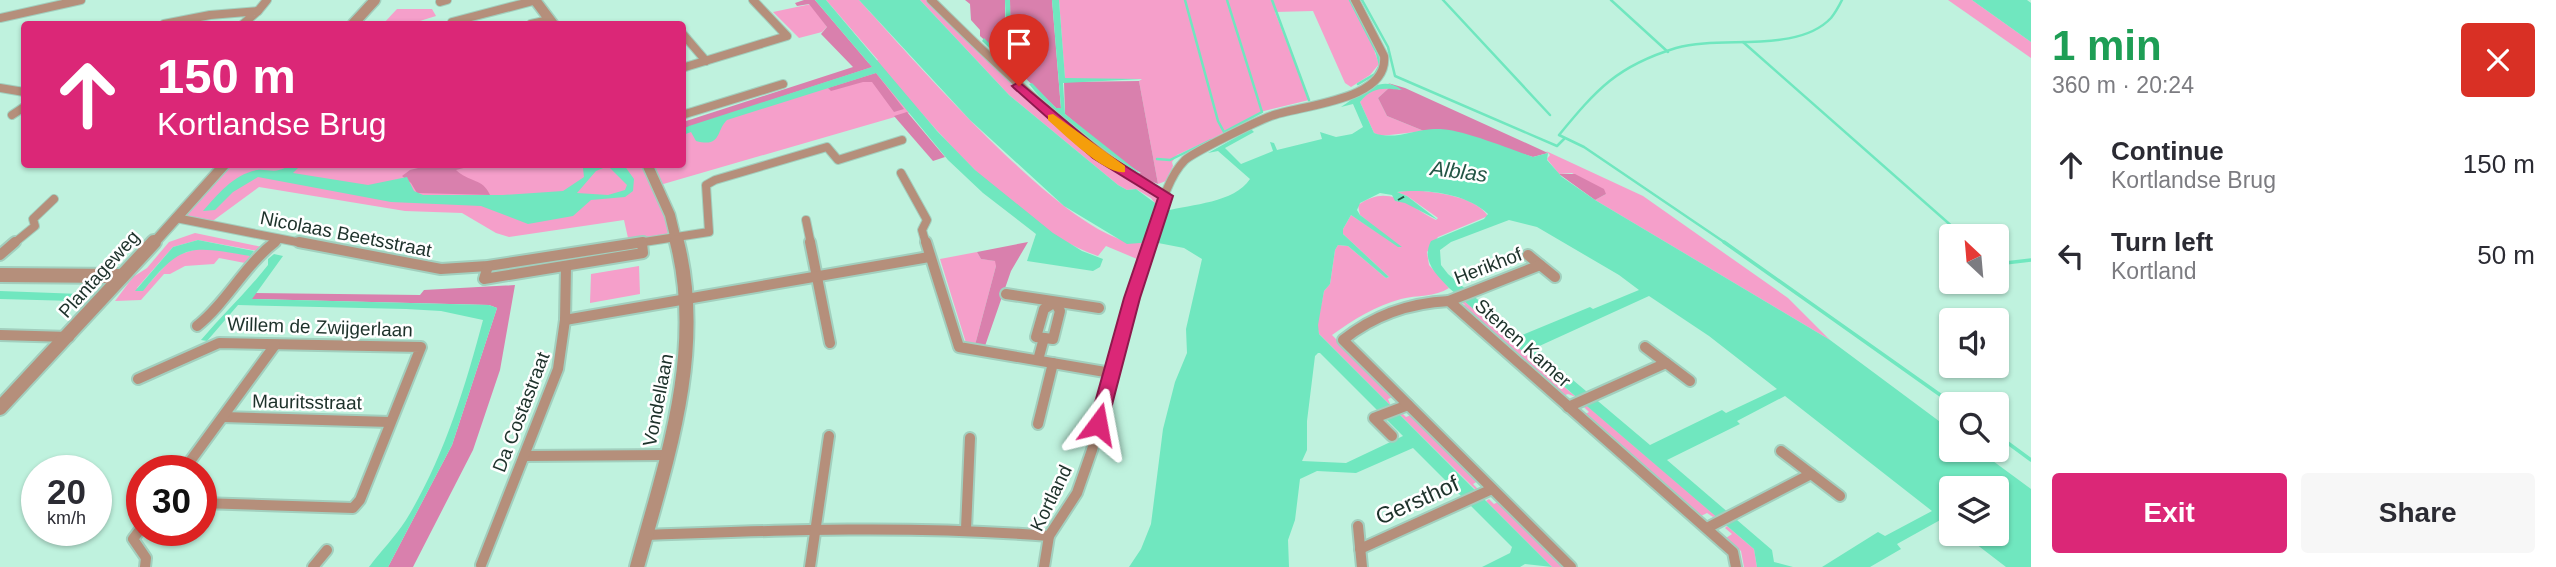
<!DOCTYPE html>
<html lang="en">
<head>
<meta charset="utf-8">
<style>
  body { margin:0; font-family:Arial,sans-serif; background:#f7f7f7; color:#2b2b33; height:100vh; display:flex; flex-direction:column; font-size:26px; white-space:nowrap }
  * { box-sizing:border-box; margin:0 }
  p { font-size:23px; color:#7c7c81 }
  .icon { flex:none; width:38px; height:38px; fill:none; stroke:currentColor; stroke-width:2; stroke-linecap:round; stroke-linejoin:round }
  .map { position:relative; flex:1; overflow:hidden }
  .details { display:flex; flex-direction:column; background:#fff; width:525px }
  .details>* { flex:none }
  .banner { position:absolute; left:21px; top:21px; width:665px; height:147px; border-radius:7px; box-shadow:0 2px 5px #0004; background:#db2777; color:#fff; overflow:hidden }
  .needle { width:46px; rotate:334deg }
  .tools { position:absolute; left:1939px; top:224px; display:grid; gap:14px }
  .tools a { display:grid; place-items:center; width:70px; height:70px; border-radius:7px; background:#fff; box-shadow:0 2px 5px #0004; font-size:35px }
  .speed { position:absolute; left:21px; top:455px; display:flex; gap:14px; font-size:35px; font-weight:700; text-align:center }
  .speed>* { display:grid; place-content:center; width:91px; height:91px; border-radius:50%; background:#fff; box-shadow:0 2px 5px #0004; line-height:1 }
  .speed small { font-size:18px; font-weight:400 }
  .speed .limit { border:10px solid #d22; background:#fff; color:#111 }
  .pin { position:absolute; display:grid; place-items:center; width:60px; height:60px; color:#fff; margin:-72px -30px; border-radius:50% 50% 50% 0; rotate:-45deg; box-shadow:0 0 7px #0007 }
  .pin .icon { rotate:45deg }
  .me { position:absolute; width:77px; margin:-38px; rotate:13deg; stroke-linejoin:round; filter:drop-shadow(0 0 5px #0008) }
  .turn { display:flex; align-items:center; gap:24px; height:147px; padding:0 21px; font-size:32px }
  .turn .icon { width:91px; height:91px; stroke-width:2.5 }
  .turn b { display:block; font-size:49px; line-height:60px }
  .round { display:grid; place-items:center; flex:none; width:74px; height:74px; border-radius:7px; background:#f7f7f7 }
  .overview { display:flex; align-items:center; justify-content:space-between; height:119px; padding:0 21px }
  h1 { font-size:42px; font-weight:600; line-height:52px; color:#1e9e55 }
  .button { display:flex; gap:14px; margin-top:auto; padding:14px 21px }
  .button a { flex:1; height:80px; border-radius:7px; background:#db2777; color:#fff; font-size:28px; font-weight:600; line-height:80px; text-align:center }
  .button a+a { background:#f7f7f7; color:#2b2b33 }
  ul { padding:0; list-style:none }
  li { display:flex; align-items:center; gap:21px; height:91px; padding:0 21px }
  li div { flex:1 }
  li b { display:block; font-size:26px }
  li em { font-style:normal }
  main { display:flex; flex:1; min-height:0 }
  .map>svg:first-child { display:block }
</style>
</head>
<body>
<main>
<div class="map">
<svg width="2031" height="567" viewBox="0 0 2031 567">
  <rect width="100%" height="100%" fill="#bff2de"/>
  <g fill="#f59fca">
    <path d="M826,0H859C902,46 1083,259 1144,241L1137,259L1106,246L1098,256C1034,235 962,160 919,110L653,187L672,233H667V236L628,238L624,220L509,237L496,233L462,213L405,211L259,187L210,223L181,216L228,165L682,164L683,124L878,60Z"/>
    <polygon points="920,0 928,0 1072,139 1160,199 1157,206 1151,198 1136,189 1127,190 1118,185 1009,95"/>
    <polygon points="1059,0 1350,0 1371,41 1379,64 1370,75 1351,87 1345,83 1313,11 1275,12 1309,100 1260,112 1214,138 1177,155 1172,162 1173,166 1166,181 1158,184 1139,81 1142,79 1065,79"/>
    <polygon points="1948,0 1972,0 2031,42 2031,58"/>
    <polygon points="811,4 827,27 822,32 799,38 773,12"/>
    <polygon points="397,9 432,9 436,16 410,24 383,24"/>
    <path d="M1390,87L1378,98L1387,116L1424,131L1381,136L1374,133L1360,102C1367,92 1378,86 1390,87Z"/>
    <polygon points="1546,151 1643,196 1788,298 1830,340 1600,203 1595,200 1606,194 1572,173 1559,174 1547,159 1550,155"/>
    <path d="M1416,190C1438,193 1475,196 1488,216L1438,237L1427,252L1429,265L1449,288C1435,297 1417,295 1401,299C1375,306 1353,320 1332,335L1393,397L1388,399L1391,406L1319,334L1317,325L1324,291L1330,284L1335,250L1338,245L1348,246L1386,278L1389,277L1343,234V229L1351,215L1401,248L1360,215L1358,205C1389,183 1407,205 1436,220L1438,218L1407,196L1397,192Z"/>
    <polygon points="195,233 262,247 257,251 198,240 173,247 137,288 143,290 173,257 184,253 203,247 252,256 245,263 219,258 214,264 185,266 170,274 164,274 141,300 115,301 133,277 147,268 169,242"/>
    <polygon points="977,252 981,259 996,261 996,266 975,345 966,343 940,259"/>
    <polygon points="639,266 640,294 590,303 591,274"/>
    <polygon points="1463,300 1576,397 1568,394 1563,396 1460,308 1465,305 1460,301"/>
    <polygon points="1586,405 1716,516 1713,517 1707,513 1701,516 1584,415 1589,412 1583,406"/>
    <polygon points="1402,413 1406,417 1411,415 1478,481 1473,484 1478,489 1476,490 1399,414"/>
    <polygon points="1489,499 1494,504 1498,502 1564,567 1552,567 1486,501"/>
    <polygon points="1727,526 1754,549 1757,567 1744,567 1741,551 1726,538 1732,534 1725,528"/>
  </g>
  <g fill="#d980ad">
    <polygon points="804,0 815,0 872,67 683,129 683,122 853,67 821,34 827,27 809,4 797,6 795,3"/>
    <polygon points="965,0 1005,0 1005,53 999,53 980,36 980,30 971,20 970,4"/>
    <polygon points="1010,0 1052,0 1061,109 1056,108 1011,64"/>
    <polygon points="876,73 904,109 894,112 872,82 863,82 831,91 828,88"/>
    <polygon points="1139,81 1158,184 1132,174 1141,173 1121,161 1065,114 1064,82"/>
    <polygon points="1388,83 1405,88 1548,153 1533,157 1439,129 1424,131 1387,116 1378,98 1390,87 1401,90"/>
    <polygon points="907,112 945,157 933,161 894,116"/>
    <path d="M430,165H475L456,170C468,182 483,178 490,195L417,193L411,183L402,176L410,170Z"/>
    <polygon points="1559,174 1575,174 1604,189 1606,194 1595,200"/>
    <polygon points="1028,242 1011,271 985,346 975,345 996,266 995,261 981,259 977,252"/>
    <polygon points="515,285 500,370 473,450 413,567 388,567 452,445 497,308 489,305 251,299 255,293 420,295 424,290"/>
  </g>
  <g fill="#70e7bf" fill-rule="evenodd">
    <path d="M815,0H826L937,131L975,170L1053,233L1082,251L1103,259L1100,267L1093,271L1027,261L1036,234L983,193L948,160L876,73L727,120C716,130 722,148 696,141L691,132L683,135V129L689,126L872,67Z"/>
    <path d="M859,0H920L1009,95L1118,185L1127,190L1136,189L1166,211C1192,204 1234,203 1250,179L1218,151L1208,153L1251,129L1254,132L1225,148L1241,164L1273,151L1270,142L1274,143L1277,150L1322,139L1320,132L1336,137L1352,134L1363,127L1353,104L1341,107C1360,95 1380,73 1402,90C1385,88 1372,86 1360,102L1374,133C1395,141 1417,128 1439,129C1461,129 1510,149 1533,157L1548,153L1547,160L1562,177L1595,200L1830,340L1951,430V450H1978L2031,489V567H2006L1963,534H1997V488H1951V525L1942,519L1897,544L1901,549L1870,567H1822L1878,532L1885,536L1932,511L1785,396L1737,421L1740,424L1667,460L1772,550L1774,562L1793,567H1757L1754,549L1449,288C1436,274 1421,261 1431,241L1484,219L1488,214C1465,192 1422,189 1397,192L1407,196L1438,220L1405,203L1395,201L1392,195L1380,193L1360,203L1357,210L1360,215L1402,247H1398L1351,215L1343,229V234L1389,277L1386,278L1348,246L1338,245L1335,250L1330,284L1324,291L1318,325L1319,334L1552,567L1525,564L1520,567H1482L1510,553L1512,547L1413,448L1356,473L1317,471L1300,479L1295,520L1288,540L1289,567H1129L1141,549L1151,524L1163,429L1175,382L1187,353L1186,329L1202,259L1184,248L1153,242L1127,244L1064,206L970,120ZM1509,220L1537,227L1619,275L1639,290L1593,309L1590,307L1520,336L1448,274L1441,265L1440,250L1451,242ZM1649,296L1709,336L1777,389L1726,413L1722,410L1650,445L1535,348ZM1318,353H1320L1403,436L1346,463L1302,461L1307,450V421L1315,356Z"/>
    <polygon points="1005,0 1010,0 1011,64 1026,80 1024,80 982,41 984,38 999,53 1007,52"/>
    <path d="M1052,0H1059L1065,78L1142,79L1063,83L1065,114L1141,174C1105,155 1053,116 1029,84L1032,83L1056,108H1061Z"/>
    <polygon points="1972,0 2027,0 2031,3 2031,42"/>
    <path d="M587,164L624,165L634,179L633,191L625,197L591,200L573,216L528,224L481,206L391,202L258,177L233,192L215,210L203,211C217,195 234,174 257,170C264,169 273,172 279,170C288,168 291,164 301,165L293,173L368,185L407,177L414,191L423,195H503L563,191L584,177L583,168ZM608,166L627,185L625,190L608,195L577,193L596,171Z"/>
    <path d="M198,240L254,251L250,256C191,246 182,242 143,291H135L173,247Z"/>
    <path d="M274,254L283,256L252,299L489,305L497,308L452,445L388,567H369C381,551 395,537 406,520C443,460 465,388 483,320L441,311L406,309L238,305L207,341L201,340C223,314 247,292 268,265V259Z"/>
    <polygon points="0,291 81,294 74,301 0,299"/>
  </g>
  <g fill="none" stroke-linecap="round" stroke-linejoin="round">
    <g stroke="#70e7bf" stroke-width="2.5">
      <polyline points="1185,0 1218,121 1224,132 1262,112 1227,0"/>
      <polyline points="1272,0 1309,100"/>
      <polyline points="1350,0 1377,53 1380,65 1375,74 1358,84"/>
      <polyline points="1362,0 1388,47 1395,76 1557,146 1564,139"/>
      <polyline points="1443,0 1550,115"/>
      <polyline points="1611,0 1668,52"/>
      <polyline points="1743,42 1963,236"/>
      <polyline points="1157,159 1170,160 1211,140"/>
      <path d="M1727,244L1584,147L1559,135C1597,89 1617,66 1676,48C1722,35 1797,54 1831,18C1835,13 1839,6 1842,0"/>
    </g>
    <g stroke="#70e7bf" stroke-width="3.5">
      <polyline points="1724,242 1953,404"/>
      <polyline points="1997,264 2031,260"/>
      <polyline points="1997,435 2031,460"/>
    </g>
    <polyline stroke="#235545" stroke-width="2" stroke-dasharray="7 6" stroke-linecap="butt" points="1398,200 1405,196"/>
    <g stroke="#a2cfbe" stroke-width="10">
      <g id="minor-far1">
        <path d="M931,0C1004,72 1076,143 1165,196"/>
        <polyline points="440,2 447,0"/>
        <polyline points="258,11 267,0"/>
        <polyline points="0,18 81,0"/>
        <polyline points="452,22 537,0"/>
        <polyline points="164,24 210,15 258,11 243,24"/>
        <polyline points="531,24 549,20"/>
        <polyline points="682,33 706,61"/>
        <polyline points="682,68 787,36 753,0"/>
        <polyline points="0,88 24,92"/>
        <polyline points="12,115 24,107"/>
        <polyline points="682,115 783,84"/>
        <polyline points="901,173 927,220 922,230 926,244"/>
        <polyline points="176,218 307,244"/>
        <polyline points="806,220 811,244"/>
        <polyline points="13,244 35,226 33,219 54,199"/>
        <polyline points="273,244 279,239"/>
        <polyline points="631,244 709,232 706,185 715,180 827,147 838,160 902,140"/>
        <path d="M1149,244C1158,218 1165,180 1185,160C1194,152 1257,121 1271,116C1300,105 1389,101 1384,56L1355,0"/>
      </g>
    </g>
    <g stroke="#a2cfbe" stroke-width="14">
      <g id="minor">
        <polyline points="299,242 441,269 488,266 643,242"/>
        <polyline points="810,242 830,343"/>
        <polyline points="926,242 959,347 1111,373"/>
        <polyline points="0,255 15,242"/>
        <polyline points="1528,255 1555,277"/>
        <polyline points="488,266 484,279 643,253 642,243"/>
        <polyline points="1006,294 1099,308"/>
        <polyline points="1449,301 1540,265"/>
        <polygon points="1055,302 1060,311 1053,339 1036,337 1044,309"/>
        <polyline points="565,320 929,257"/>
        <path d="M197,326C227,302 244,266 275,242"/>
        <polyline points="0,335 69,337"/>
        <polyline points="1645,347 1690,381"/>
        <polyline points="1038,360 1044,338"/>
        <polyline points="138,379 219,343 421,347 360,500 353,508 201,503"/>
        <polyline points="1568,407 1666,363"/>
        <polyline points="223,417 390,422"/>
        <polyline points="1038,424 1053,363"/>
        <polyline points="1392,436 1374,418 1408,405"/>
        <polyline points="1781,451 1840,496"/>
        <polyline points="524,456 668,455"/>
        <polyline points="183,471 275,345"/>
        <polyline points="1358,526 1362,567"/>
        <polyline points="142,527 133,539 146,558 145,567"/>
        <polyline points="1707,528 1811,474"/>
        <polyline points="966,529 970,438"/>
        <path d="M646,535C781,530 915,525 1049,536"/>
        <polyline points="1360,549 1492,489"/>
        <polyline points="481,565 558,369 565,320 566,266"/>
        <polyline points="313,567 327,550"/>
        <polyline points="810,567 829,436"/>
        <polyline points="1044,567 1049,536 1077,493 1092,450 1132,297 1150,242"/>
        <path d="M1571,567L1343,340C1374,315 1409,303 1449,301L1733,552L1736,567"/>
      </g>
    </g>
    <g stroke="#a2cfbe" stroke-width="13">
      <g id="tertiary-far1">
        <polyline points="535,0 553,24"/>
        <polyline points="353,24 375,0"/>
        <polyline points="647,164 670,215 677,244"/>
        <polyline points="153,244 225,164"/>
      </g>
    </g>
    <g stroke="#a2cfbe" stroke-width="18">
      <g id="tertiary">
        <polyline points="0,275 122,276"/>
        <polyline points="0,408 154,242"/>
        <path d="M637,567C666,462 705,351 677,242"/>
      </g>
    </g>
    <use href="#minor-far1" stroke="#b58f7b" stroke-width="8"/>
    <use href="#minor" stroke="#b58f7b" stroke-width="10"/>
    <use href="#tertiary-far1" stroke="#b58f7b" stroke-width="10"/>
    <use href="#tertiary" stroke="#b58f7b" stroke-width="14"/>
  </g>
  <polygon fill="#db2777" stroke="#8e194d" stroke-width="2" points="1019,82 1103,152 1173,196 1140,298 1107,424 1105,429 1092,429 1089,424 1124,298 1158,198 1093,158 1014,88 1012,86"/>
  <path fill="#f59e0b" d="M1053,114L1125,166V172C1106,176 1063,133 1048,120V115Z"/>
  <g text-anchor="middle" dominant-baseline="central" stroke-width="5" stroke-linejoin="round" paint-order="stroke">
    <g font-size="19" fill="#1e322b" stroke="#fff">
      <text transform="translate(346 234) rotate(11)">Nicolaas Beetsstraat</text>
      <text transform="translate(1488 266) rotate(-21)">Herikhof</text>
      <text transform="translate(99 274) rotate(-48)">Plantageweg</text>
      <text transform="translate(320 327) rotate(2)">Willem de Zwijgerlaan</text>
      <text transform="translate(1523 343) rotate(42)">Stenen Kamer</text>
      <text transform="translate(658 400) rotate(-79)">Vondellaan</text>
      <text transform="translate(307 402) rotate(1)">Mauritsstraat</text>
      <text transform="translate(521 412) rotate(-69)">Da Costastraat</text>
      <text transform="translate(1051 498) rotate(-64)">Kortland</text>
    </g>
    <g font-size="21" font-style="italic" fill="#235545" stroke="#fff">
      <text transform="translate(1459 171) rotate(7)">Alblas</text>
    </g>
    <g font-size="23" fill="#1e322b" stroke="#fff">
      <text transform="translate(1417 500) rotate(-24)">Gersthof</text>
    </g>
  </g>
</svg>
<div class="tools">
<a><svg class="needle" viewBox="-14 -14 28 28"><path d="M0-13l5 13h-10z" fill="#e53935"/><path d="M0 13l5-13h-10z" fill="#7c7c81"/></svg></a>
<a><svg class="icon" aria-label="sound" viewBox="0 0 24 24"><path d="M4 9h4l5-4v14l-5-4H4zM17 9q2 3 0 6"/></svg></a>
<a><svg class="icon" aria-label="search" viewBox="0 0 24 24"><circle cx="10" cy="10" r="6"/><path d="M15 15l6 6"/></svg></a>
<a><svg class="icon" aria-label="layers" viewBox="0 0 24 24"><path d="M12 4l9 5-9 5-9-5zM3 14l9 5 9-5"/></svg></a>
</div>
<div class="speed"><div>20<small>km/h</small></div><div class="limit">30</div></div>
<div class="pin" style="left:1019px;top:86px;background:#d93025"><svg class="icon" aria-label="arrive" viewBox="0 0 24 24"><path d="M6 21V4h12l-3 4 3 4H6"/></svg></div>
<svg class="me" style="left:1098px;top:424px" viewBox="-20 -20 40 40"><path d="M0-17L14 15 0 8-14 15z" fill="#db2777" stroke="#fff" stroke-width="4"/></svg>
<div class="banner">
<div class="turn"><svg class="icon" aria-label="ahead" viewBox="0 0 24 24"><path d="M12 20V5M6 11l6-6 6 6"/></svg><div><b>150 m</b>Kortlandse Brug</div></div>
</div>
</div>
<section class="details">
<div class="overview"><div><h1>1 min</h1><p>360 m · 20:24</p></div><a class="round" style="background:#d93025;color:#fff"><svg class="icon" aria-label="close" viewBox="0 0 24 24"><path d="M6 6l12 12M18 6L6 18"/></svg></a></div>
<ul>
<li><svg class="icon" aria-label="ahead" viewBox="0 0 24 24"><path d="M12 20V5M6 11l6-6 6 6"/></svg><div><b>Continue</b><p>Kortlandse Brug</p></div><em>150 m</em></li>
<li><svg class="icon" aria-label="left" viewBox="0 0 24 24"><path d="M17 20v-9H6M10 6l-5 5 5 5"/></svg><div><b>Turn left</b><p>Kortland</p></div><em>50 m</em></li>
</ul>
<div class="button"><a>Exit</a><a>Share</a></div>
</section>
</main>
</body>
</html>
